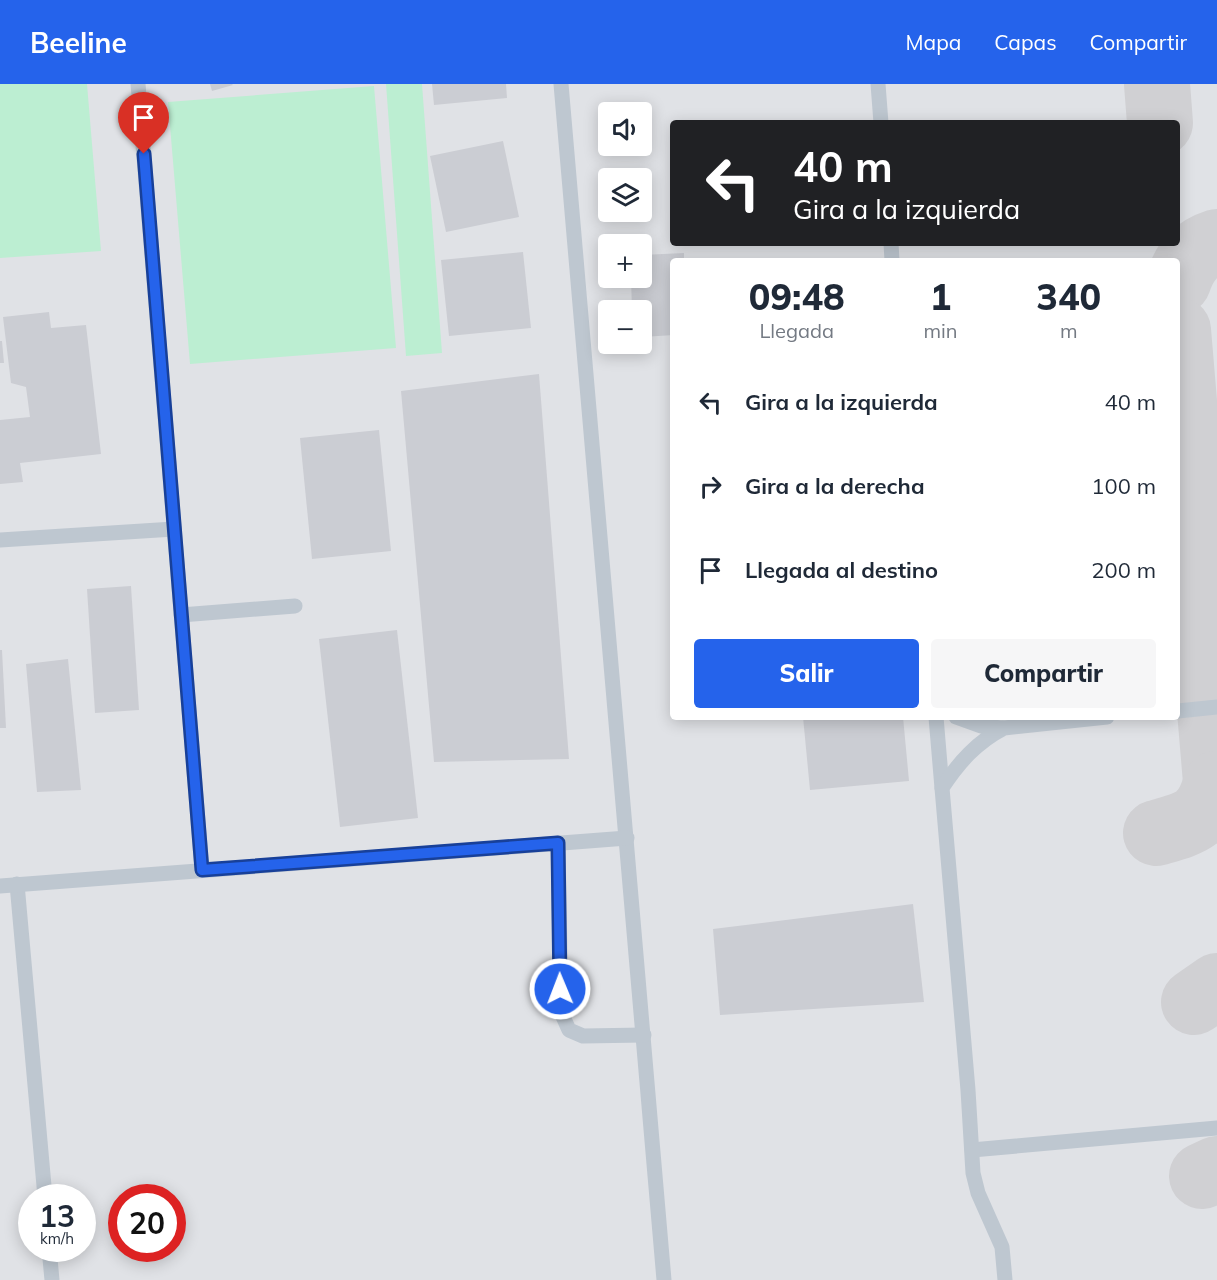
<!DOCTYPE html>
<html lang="es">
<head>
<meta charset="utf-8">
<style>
  body { margin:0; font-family:Mulish,sans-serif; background:#f6f6f7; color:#1f2937; height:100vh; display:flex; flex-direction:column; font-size:22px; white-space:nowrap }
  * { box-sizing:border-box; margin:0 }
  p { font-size:20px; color:#747a83 }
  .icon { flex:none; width:33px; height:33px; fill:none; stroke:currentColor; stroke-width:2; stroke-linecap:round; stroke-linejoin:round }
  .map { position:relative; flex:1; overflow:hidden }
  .drawer { position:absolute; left:670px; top:174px; width:510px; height:462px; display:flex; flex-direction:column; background:#fff; border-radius:6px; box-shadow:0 3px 15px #0003 }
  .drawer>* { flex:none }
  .hud { position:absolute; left:670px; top:36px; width:510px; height:126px; border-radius:6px; box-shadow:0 3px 15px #0003; background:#202124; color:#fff; overflow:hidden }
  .buttons { position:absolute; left:598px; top:18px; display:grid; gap:12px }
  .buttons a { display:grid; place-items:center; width:54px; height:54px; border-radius:6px; background:#fff; box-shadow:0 3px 15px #0003; font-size:30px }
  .speed { position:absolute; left:18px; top:1100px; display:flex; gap:12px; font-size:30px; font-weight:700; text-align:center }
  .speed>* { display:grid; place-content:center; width:78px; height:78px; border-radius:50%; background:#fff; box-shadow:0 3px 15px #0003; line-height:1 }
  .speed small { font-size:15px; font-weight:400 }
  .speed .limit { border:9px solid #d22; background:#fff; color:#111 }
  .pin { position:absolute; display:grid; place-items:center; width:51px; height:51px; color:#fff; margin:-62px -26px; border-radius:50% 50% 50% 0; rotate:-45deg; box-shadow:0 0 6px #0007 }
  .pin .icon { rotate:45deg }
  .me { position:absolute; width:66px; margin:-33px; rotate:359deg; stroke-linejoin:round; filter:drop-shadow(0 0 4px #0008) }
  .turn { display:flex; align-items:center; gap:21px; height:126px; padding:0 24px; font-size:27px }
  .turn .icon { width:78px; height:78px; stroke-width:2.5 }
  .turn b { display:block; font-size:42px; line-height:51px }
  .eta { display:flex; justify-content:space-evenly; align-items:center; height:102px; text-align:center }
  .eta b { font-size:36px; font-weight:800; line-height:42px }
  .button { display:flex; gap:12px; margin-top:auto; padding:12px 24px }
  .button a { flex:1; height:69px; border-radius:6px; background:#2563eb; color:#fff; font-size:24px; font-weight:800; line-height:69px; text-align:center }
  .button a+a { background:#f6f6f7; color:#1f2937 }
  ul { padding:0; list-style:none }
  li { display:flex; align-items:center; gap:18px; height:84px; padding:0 24px }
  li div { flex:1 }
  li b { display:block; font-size:22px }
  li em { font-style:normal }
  header { display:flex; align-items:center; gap:36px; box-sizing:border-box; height:84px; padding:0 30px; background:#2563eb; color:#fff }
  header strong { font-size:28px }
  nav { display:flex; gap:33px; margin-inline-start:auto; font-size:21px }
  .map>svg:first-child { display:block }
</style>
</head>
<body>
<header>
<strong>Beeline</strong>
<nav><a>Mapa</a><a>Capas</a><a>Compartir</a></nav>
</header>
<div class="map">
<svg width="1217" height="1196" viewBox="0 0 1217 1196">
  <rect width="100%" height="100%" fill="#f1eeee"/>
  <path fill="#e0e2e6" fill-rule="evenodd" d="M0,0H1217V1196H0ZM609,28H642V62H609ZM674,39H1178V159H674ZM609,94H642V128H609ZM609,160H642V194H609ZM674,177H1178V633H674ZM609,226H642V260H609ZM32,1113H82V1164H32ZM122,1113H172V1164H122Z"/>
  <g fill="#bceed2">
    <polygon points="0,0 87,0 101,167 0,174"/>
    <polygon points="386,0 422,0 442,269 406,272"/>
    <polygon points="374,2 396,264 190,280 168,18"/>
  </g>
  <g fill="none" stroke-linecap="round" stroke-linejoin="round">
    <g stroke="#d0d0d3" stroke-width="66">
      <polyline points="1157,0 1160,39"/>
      <path d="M1178,198C1185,177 1195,165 1217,158"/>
      <polyline points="1178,246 1217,710"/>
      <path d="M1156,749C1191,739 1205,737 1216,700"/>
      <polyline points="1194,918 1217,902"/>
      <polyline points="1202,1092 1217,1085"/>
    </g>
  </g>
  <g fill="#cbcdd3">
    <polygon points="210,0 232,0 233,1 212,7"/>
    <polygon points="432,0 506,0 507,14 434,21"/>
    <polygon points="503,57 519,133 446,148 430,72"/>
    <polygon points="523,168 531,244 449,252 441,176"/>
    <polygon points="684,169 684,177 674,177 674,251 642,253 642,226 632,226 631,194 642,194 642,171"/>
    <polygon points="49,228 51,244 86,241 101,370 20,379 23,398 0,400 0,336 30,333 26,303 11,299 3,233"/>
    <polygon points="0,257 2,257 4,279 0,279"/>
    <polygon points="539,290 569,675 434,678 401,307"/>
    <polygon points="379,346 391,467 312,475 300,354"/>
    <polygon points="131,502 139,626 95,629 87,505"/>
    <polygon points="397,546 418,734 340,743 319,555"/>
    <polygon points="0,566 2,566 6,644 0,644"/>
    <polygon points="68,575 81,706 37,708 26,580"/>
    <polygon points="803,633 903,633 909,697 810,706"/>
    <polygon points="913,820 924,918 720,931 713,845"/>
  </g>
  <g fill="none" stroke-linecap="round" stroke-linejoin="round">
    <g stroke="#bec7d0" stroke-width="15">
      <polyline points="138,0 202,786"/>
      <polyline points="561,0 664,1196"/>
      <polyline points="878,0 881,39"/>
      <polyline points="891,159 892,177"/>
      <polyline points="0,456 174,445"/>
      <polyline points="181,531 295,522"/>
      <polyline points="1178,627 1217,623"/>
      <polyline points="936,633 942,704"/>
      <polyline points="956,633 981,642 1002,644"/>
      <polyline points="558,759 561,928 569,946 583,952 644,951"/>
      <polyline points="17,800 45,1113"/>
      <polyline points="0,802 627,754"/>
      <polyline points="972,1066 1217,1044"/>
      <polyline points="49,1164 52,1196"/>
      <path d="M1005,1196L1002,1163L978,1109L973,1089L968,1006L942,704C959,678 977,658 1004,644L1107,633"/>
    </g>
  </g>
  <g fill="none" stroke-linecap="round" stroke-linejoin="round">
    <g stroke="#184099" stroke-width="15">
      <polyline id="route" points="144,70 202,786 558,759 560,905"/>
    </g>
    <use href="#route" stroke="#2563eb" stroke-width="10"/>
  </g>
</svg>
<div class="buttons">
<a><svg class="icon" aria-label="sound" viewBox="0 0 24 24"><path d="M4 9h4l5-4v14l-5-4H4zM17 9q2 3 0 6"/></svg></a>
<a><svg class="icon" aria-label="layers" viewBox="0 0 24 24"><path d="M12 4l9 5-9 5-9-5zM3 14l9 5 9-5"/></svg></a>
<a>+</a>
<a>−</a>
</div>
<div class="speed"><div>13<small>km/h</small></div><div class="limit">20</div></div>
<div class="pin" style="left:144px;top:70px;background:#d93025"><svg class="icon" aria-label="arrive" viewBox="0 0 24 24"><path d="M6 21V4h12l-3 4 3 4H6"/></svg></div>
<svg class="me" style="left:560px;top:905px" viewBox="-20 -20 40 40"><circle r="17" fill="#2563eb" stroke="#fff" stroke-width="3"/><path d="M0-11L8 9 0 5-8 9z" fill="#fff"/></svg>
<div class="hud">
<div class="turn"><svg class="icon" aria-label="left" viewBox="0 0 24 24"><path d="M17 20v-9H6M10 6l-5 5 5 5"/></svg><div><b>40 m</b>Gira a la izquierda</div></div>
</div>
<section class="drawer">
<div class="eta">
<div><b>09:48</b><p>Llegada</p></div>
<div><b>1</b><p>min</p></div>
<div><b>340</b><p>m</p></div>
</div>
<ul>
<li><svg class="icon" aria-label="left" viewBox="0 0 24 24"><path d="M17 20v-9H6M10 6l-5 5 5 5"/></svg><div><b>Gira a la izquierda</b></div><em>40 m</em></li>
<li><svg class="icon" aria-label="right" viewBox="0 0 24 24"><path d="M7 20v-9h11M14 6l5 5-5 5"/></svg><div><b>Gira a la derecha</b></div><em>100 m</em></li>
<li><svg class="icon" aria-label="arrive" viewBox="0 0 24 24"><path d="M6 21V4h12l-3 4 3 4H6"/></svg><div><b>Llegada al destino</b></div><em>200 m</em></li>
</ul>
<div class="button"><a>Salir</a><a>Compartir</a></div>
</section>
</div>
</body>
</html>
